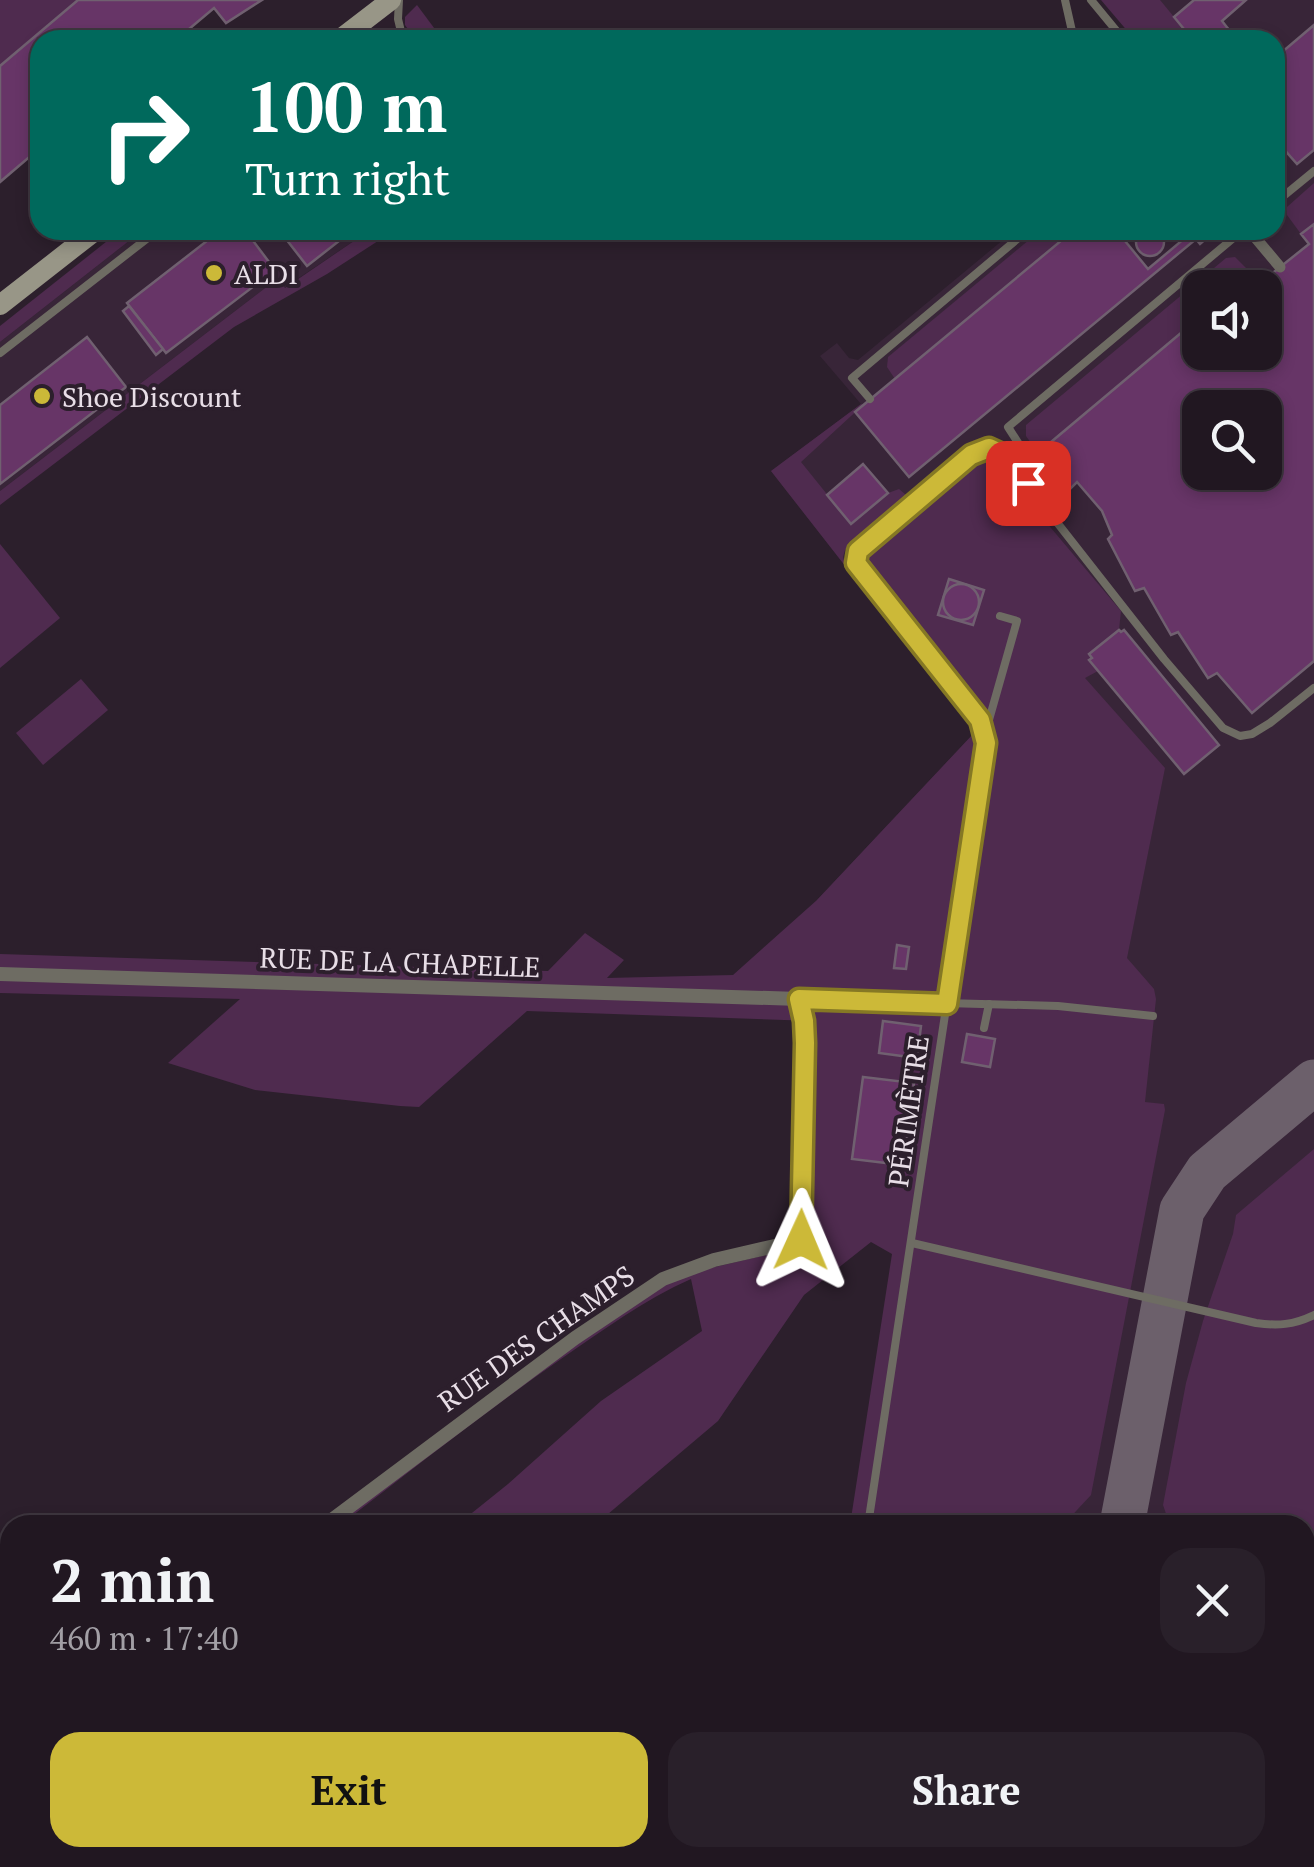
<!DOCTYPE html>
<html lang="en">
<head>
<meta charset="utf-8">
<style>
  body { margin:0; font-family:"PT Serif",serif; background:#29202a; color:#f1f3f6; height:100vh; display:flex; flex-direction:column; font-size:38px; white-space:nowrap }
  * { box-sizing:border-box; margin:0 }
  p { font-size:32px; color:#a29fa5 }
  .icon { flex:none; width:55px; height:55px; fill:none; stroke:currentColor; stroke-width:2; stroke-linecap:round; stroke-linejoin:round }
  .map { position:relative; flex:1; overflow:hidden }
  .drawer { position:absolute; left:0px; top:1515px; width:1315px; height:352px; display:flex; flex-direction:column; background:#211721; border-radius:30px 30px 0 0; box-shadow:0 5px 15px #0003,0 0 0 2px #3e363f }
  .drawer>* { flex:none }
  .banner { position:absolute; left:30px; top:30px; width:1255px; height:210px; border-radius:30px; box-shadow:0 5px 15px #0003,0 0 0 2px #3e363f; background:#00695c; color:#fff; overflow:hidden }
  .tools { position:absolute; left:1182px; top:270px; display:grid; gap:20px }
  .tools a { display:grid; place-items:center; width:100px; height:100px; border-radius:20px; background:#211721; box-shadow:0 5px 15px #0003,0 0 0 2px #3e363f; font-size:50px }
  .pin { position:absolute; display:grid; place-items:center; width:85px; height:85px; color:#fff; margin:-42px; border-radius:20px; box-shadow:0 5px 15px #0006 }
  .me { position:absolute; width:110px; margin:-55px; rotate:1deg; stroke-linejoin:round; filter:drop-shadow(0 0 8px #0008) }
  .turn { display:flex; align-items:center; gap:35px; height:210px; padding:0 50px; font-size:45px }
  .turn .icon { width:130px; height:130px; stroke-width:2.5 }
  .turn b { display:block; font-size:70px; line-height:85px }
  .round { display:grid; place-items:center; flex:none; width:105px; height:105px; border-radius:30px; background:#29202a }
  .head { display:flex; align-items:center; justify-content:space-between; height:170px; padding:0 50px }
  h1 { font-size:60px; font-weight:700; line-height:75px }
  .cta { display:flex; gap:20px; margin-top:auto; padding:20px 50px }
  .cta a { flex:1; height:115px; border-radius:30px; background:#ccb938; color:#111; font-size:40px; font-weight:700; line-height:115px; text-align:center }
  .cta a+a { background:#29202a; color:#f1f3f6 }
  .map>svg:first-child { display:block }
</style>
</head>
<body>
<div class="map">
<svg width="1314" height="1867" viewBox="0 0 1314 1867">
  <rect width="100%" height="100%" fill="#2c1f2c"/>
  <g fill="#382538" fill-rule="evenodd">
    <path d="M1112,0H1314V1867H804L806,1858H1305V1525H857L901,1240L817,900L975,732L771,471L861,404L820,356L837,343L849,358L858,360L1015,230H1275V40H1146ZM1200,288H1265V352H1200ZM1200,408H1265V472H1200Z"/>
    <polygon points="143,230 370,230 284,288 277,279 0,491 0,342"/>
  </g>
  <g fill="#4f2b4f">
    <polygon points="0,0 78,0 0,66"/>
    <polygon points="1101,0 1160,0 1193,40 1135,40"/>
    <polygon points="417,5 443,40 416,40 405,25 405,17"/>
    <polygon points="1314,183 1314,224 1301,234 1287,215 1287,207"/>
    <polygon points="121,230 143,230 0,342 0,326"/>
    <polygon points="370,230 395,230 327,274 234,327 0,505 0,491 277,279 285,288"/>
    <polygon points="1041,230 1074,230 895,379 887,367 888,357"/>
    <polygon points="1235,257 1252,274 1236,287 1200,288 1200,317 1038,453 1026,436 1026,425 1226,258"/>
    <polygon points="861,404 863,405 801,462 851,524 888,493 899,489 906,495 905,500 845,550 843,557 846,567 771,471"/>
    <path d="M986,459L997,462L1021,493L1013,500L1023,514L1035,509L1121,611L1119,630L1090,654L1092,658L1089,661L1098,671L1085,678L1165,768L1127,958L1154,989L1156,999L1145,1102L1164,1104L1165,1110L1091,1495L1063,1525H850L892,1254L871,1242L804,1295L718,1421L595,1525H457L508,1484L601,1401L702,1331L691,1279C645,1299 602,1331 561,1359C485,1412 413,1469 340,1525H333L563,1351L665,1284L702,1270L783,1251L809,1224L814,1021L527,1011L419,1107L400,1106L255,1090L168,1063L240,999L0,993V954L548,971L585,933L624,960L607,978L733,975L817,900L975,732L993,728L866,562V556L979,463Z"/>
    <polygon points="0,544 60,618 0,668"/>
    <polygon points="81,679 108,710 43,765 16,733"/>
    <polygon points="1314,1149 1314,1867 1126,1867 1128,1858 1305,1858 1305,1525 1170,1525 1163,1505 1186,1383 1203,1321 1233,1234 1236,1215"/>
    <polygon points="10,1843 10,1858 406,1858 414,1867 0,1867 0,1850"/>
    <polygon points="799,1858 998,1858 1001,1867 797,1867"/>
  </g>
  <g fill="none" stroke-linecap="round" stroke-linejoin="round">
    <g stroke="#6c606b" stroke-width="45">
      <polyline points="1122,1525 1182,1210 1207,1172 1314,1082"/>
      <polyline points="1057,1867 1059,1858"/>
    </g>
  </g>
  <g fill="#673567" stroke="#706070" stroke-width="2.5" fill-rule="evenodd">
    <polygon points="78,0 262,0 226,23 214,8 176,40 171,38 168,40 40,40 40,148 0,182 0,66"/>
    <polygon points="1194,0 1246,0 1222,21 1237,40 1193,40 1174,17"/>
    <polygon points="1314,25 1314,150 1297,164 1275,139 1275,58"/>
    <path d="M1314,224V661L1252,713L1217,673L1208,678L1178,632L1171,635L1144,588L1135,591L1108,539L1112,535L1102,511L1077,482L1070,489L1038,453L1200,317V352H1265V288H1236L1252,274L1259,284L1309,244L1301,234ZM1200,408H1265V472H1200Z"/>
    <circle cx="1150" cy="242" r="14"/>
    <polygon points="221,230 245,230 275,270 166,353 127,303"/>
    <polygon points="279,230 353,230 307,266"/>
    <polygon points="1074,230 1116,230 1148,269 1191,233 1188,230 1216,230 1200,244 1196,239 909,477 855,412"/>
    <polygon points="129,306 163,349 156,355 123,311"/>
    <polygon points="87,337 126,387 0,484 0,405"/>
    <polygon points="863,464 888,493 851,524 827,495"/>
    <polygon points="949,579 984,590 973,625 938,615"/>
    <circle cx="961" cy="602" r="18"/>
    <polygon points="1119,630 1121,632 1124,630 1219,745 1184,774 1089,660 1092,658 1089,654"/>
    <polygon points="897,945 909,947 906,969 894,968"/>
    <polygon points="883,1021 921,1026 917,1058 879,1053"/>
    <polygon points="967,1034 995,1039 990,1067 962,1062"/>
    <polygon points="863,1077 914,1083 903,1165 852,1159"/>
    <polygon points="2,1691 10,1703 10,1718 5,1721 0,1713 0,1692"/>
  </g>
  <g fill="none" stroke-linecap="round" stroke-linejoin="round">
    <g stroke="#6e6c63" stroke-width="8">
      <polyline points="399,0 398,19 403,40"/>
      <polyline points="1065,0 1074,40"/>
      <polyline points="1091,0 1124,40"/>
      <polyline points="1275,203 1314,171"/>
      <polyline points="0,353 158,230"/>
      <polyline points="870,399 852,378 1028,230"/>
      <polyline points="1028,483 1033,466 1008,427 1243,230"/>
      <polyline points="985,734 1017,621 1000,616"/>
      <polyline points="799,999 1058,1006 1153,1016"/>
      <polyline points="984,1028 989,1004"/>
      <path d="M912,1243L1256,1323C1278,1326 1293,1325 1314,1315"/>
      <polyline points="868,1525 986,743 980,719 856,563 858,551 971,455 989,448 1002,454 1012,465 1164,659 1223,728 1240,736 1252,734 1270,723 1314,688"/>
      <polyline points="815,1867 817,1858"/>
    </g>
    <polyline stroke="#6e6c63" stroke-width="11" points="1249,230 1280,267"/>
    <g stroke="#6e6c63" stroke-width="14">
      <polyline points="0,974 799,999 804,1021 805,1043 802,1249"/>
      <polyline points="325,1525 575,1338 663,1279 714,1260 801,1240"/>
      <polyline points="0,1755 10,1747"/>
    </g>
    <g stroke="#989687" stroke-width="20">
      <polyline points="339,40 391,0"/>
      <polyline points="0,305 96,230"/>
    </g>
  </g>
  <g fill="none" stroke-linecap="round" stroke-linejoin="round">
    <g stroke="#857824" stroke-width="25">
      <polyline id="route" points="801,1240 805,1043 804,1021 799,999 947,1004 986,743 980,720 856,563 858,551 971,455 989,448 1002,454 1028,483"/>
    </g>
    <use href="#route" stroke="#ccb938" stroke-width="18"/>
  </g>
  <g fill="#ccb938" stroke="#2c1f2c" stroke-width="4">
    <circle cx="214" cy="273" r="10"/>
    <circle cx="42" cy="396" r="10"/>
  </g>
  <g text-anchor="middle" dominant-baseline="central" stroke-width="8" stroke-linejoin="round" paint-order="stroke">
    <g font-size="28" fill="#e8dee7" stroke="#2c1f2c" text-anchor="start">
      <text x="234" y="273">ALDI</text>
      <text x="62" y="396">Shoe Discount</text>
    </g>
    <g font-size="28" fill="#e8dee7" stroke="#2c1f2c">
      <text transform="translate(400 962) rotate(2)">RUE DE LA CHAPELLE</text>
      <text transform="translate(908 1111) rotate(-82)">PÉRIMÈTRE</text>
      <text transform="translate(536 1338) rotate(-35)">RUE DES CHAMPS</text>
    </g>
  </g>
</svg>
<div class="tools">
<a><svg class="icon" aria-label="sound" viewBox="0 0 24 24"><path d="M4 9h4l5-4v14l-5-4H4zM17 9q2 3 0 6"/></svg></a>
<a><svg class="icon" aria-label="search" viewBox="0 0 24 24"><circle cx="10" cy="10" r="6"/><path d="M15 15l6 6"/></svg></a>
</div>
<div class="pin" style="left:1028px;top:483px;background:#d93025"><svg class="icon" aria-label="arrive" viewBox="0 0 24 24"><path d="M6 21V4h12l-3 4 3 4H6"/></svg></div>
<svg class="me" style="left:801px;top:1240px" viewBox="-20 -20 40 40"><path d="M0-17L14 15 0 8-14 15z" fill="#ccb938" stroke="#fff" stroke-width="4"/></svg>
<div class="banner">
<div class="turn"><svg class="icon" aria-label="right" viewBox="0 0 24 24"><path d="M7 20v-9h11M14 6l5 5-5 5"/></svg><div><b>100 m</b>Turn right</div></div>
</div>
<section class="drawer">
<div class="head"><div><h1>2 min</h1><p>460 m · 17:40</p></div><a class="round"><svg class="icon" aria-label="close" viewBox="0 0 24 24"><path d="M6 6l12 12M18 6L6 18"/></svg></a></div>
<div class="cta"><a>Exit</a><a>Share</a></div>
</section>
</div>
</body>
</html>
